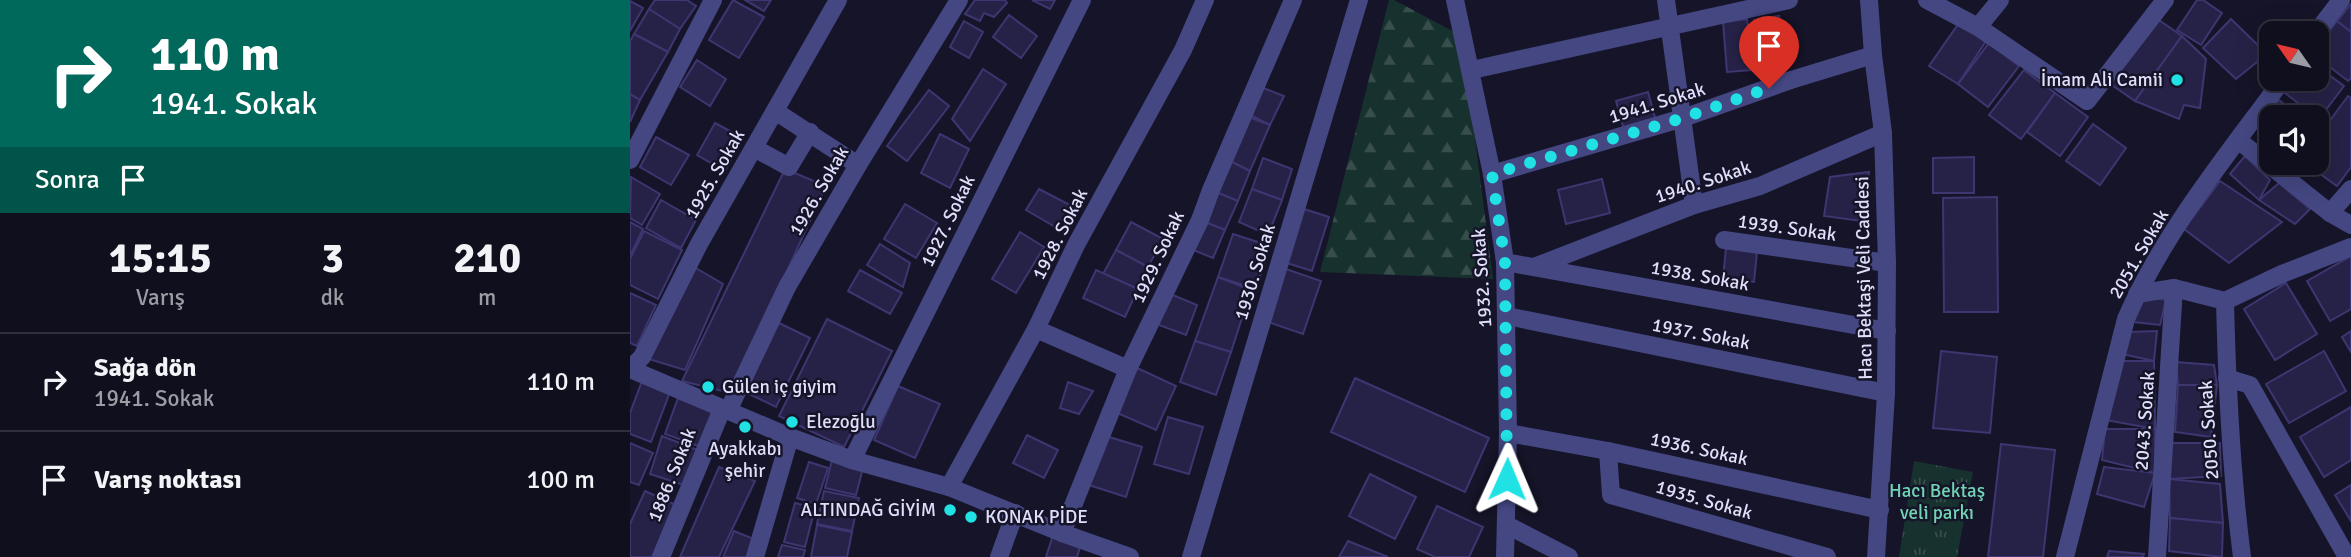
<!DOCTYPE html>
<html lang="tr">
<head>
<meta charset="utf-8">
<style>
  body { margin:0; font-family:Signika,sans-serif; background:#191827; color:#f1f3f6; height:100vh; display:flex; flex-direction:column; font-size:26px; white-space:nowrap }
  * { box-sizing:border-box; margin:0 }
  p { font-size:23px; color:#9c9ca4 }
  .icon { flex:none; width:38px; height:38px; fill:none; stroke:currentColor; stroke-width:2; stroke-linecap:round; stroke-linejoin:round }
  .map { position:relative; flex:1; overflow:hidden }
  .panel { display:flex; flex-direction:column; background:#100f1e; width:630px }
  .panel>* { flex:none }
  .top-card { background:#00695c; color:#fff; overflow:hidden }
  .needle { width:46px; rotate:304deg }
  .fabs { position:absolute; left:1629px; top:21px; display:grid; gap:14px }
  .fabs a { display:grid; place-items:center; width:70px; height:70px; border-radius:14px; background:#100f1e; box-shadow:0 7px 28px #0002,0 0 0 2px #302f3c; font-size:35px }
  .pin { position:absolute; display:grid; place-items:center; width:60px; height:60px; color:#fff; margin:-72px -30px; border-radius:50% 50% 50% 0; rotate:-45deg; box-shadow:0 0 7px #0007 }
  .pin .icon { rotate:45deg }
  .me { position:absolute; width:77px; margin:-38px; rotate:1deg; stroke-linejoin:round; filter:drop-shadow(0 0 5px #0008) }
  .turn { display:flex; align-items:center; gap:24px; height:147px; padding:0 35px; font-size:32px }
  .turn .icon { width:91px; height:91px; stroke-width:2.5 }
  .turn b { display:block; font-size:49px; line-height:60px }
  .then { display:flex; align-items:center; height:66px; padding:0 35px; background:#0003; gap:14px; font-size:26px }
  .eta { display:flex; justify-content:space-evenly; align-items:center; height:119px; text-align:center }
  .eta b { font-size:42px; font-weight:700; line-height:49px }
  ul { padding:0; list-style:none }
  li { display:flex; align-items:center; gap:21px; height:98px; padding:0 35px; border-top:2px solid #302f3c }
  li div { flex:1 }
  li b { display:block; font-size:26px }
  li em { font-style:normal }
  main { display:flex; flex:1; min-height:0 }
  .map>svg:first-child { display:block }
</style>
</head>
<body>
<main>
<section class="panel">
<div class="top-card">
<div class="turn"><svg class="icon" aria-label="right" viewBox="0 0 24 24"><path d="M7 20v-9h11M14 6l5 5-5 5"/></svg><div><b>110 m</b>1941. Sokak</div></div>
<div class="then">Sonra<svg class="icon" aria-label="arrive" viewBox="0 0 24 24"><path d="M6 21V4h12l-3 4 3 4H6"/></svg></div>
</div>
<div class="eta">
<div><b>15:15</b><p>Varış</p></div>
<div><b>3</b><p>dk</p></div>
<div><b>210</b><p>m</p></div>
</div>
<ul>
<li><svg class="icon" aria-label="right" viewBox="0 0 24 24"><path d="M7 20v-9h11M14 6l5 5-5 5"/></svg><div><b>Sağa dön</b><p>1941. Sokak</p></div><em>110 m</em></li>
<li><svg class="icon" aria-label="arrive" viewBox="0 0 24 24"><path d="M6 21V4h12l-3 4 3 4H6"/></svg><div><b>Varış noktası</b></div><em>100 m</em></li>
</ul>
</section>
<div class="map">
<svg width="1721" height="557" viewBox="0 0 1721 557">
  <defs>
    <pattern id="forest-firs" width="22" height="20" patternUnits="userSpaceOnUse" patternTransform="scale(1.75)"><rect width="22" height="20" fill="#17312e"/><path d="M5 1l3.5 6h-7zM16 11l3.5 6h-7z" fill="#384e4d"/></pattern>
    <pattern id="park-tufts" width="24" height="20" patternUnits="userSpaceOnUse" patternTransform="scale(1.75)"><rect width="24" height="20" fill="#17312e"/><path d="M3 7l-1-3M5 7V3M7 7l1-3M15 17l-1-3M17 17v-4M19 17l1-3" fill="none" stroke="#384e4d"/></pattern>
  </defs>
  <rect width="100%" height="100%" fill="#151428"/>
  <polygon fill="url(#forest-firs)" points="759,0 764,0 832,36 863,279 690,272"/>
  <polygon fill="url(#park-tufts)" points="1284,461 1343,472 1327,557 1269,557"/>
  <g fill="#262247" stroke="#3d3670" stroke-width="2">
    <polygon points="25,0 57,0 66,6 50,29 19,9"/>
    <polygon points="103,0 134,17 109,58 79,40"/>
    <polygon points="115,0 141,0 134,11"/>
    <polygon points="345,0 375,0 377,3 364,17 354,13 350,21 335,14"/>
    <polygon points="402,0 425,0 420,9"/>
    <polygon points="1567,0 1573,0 1592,13 1571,45 1547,30"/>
    <polygon points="0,1 13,8 0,31"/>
    <polygon points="1721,4 1721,32 1707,21"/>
    <polygon points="19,9 50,29 38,52 4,34"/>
    <polygon points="379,15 407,36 391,58 363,37"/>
    <polygon points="1149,16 1156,60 1132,64 1124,20"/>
    <polygon points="1526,18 1552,36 1505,101 1479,83"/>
    <polygon points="1117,19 1122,70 1097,72 1093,22"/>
    <polygon points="1601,19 1637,54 1606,79 1573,48"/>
    <polygon points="334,21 353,32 339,58 320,47"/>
    <polygon points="1707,21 1721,32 1721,78 1718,81 1687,57 1687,47"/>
    <polygon points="1329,23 1356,41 1328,84 1299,66"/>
    <polygon points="4,34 38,52 10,100 0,94 0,41"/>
    <polygon points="1552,36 1576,59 1570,108 1554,105 1549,119 1505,101"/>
    <polygon points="1359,43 1389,66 1358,107 1328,84"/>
    <polygon points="67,60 96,79 80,106 50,87"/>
    <polygon points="1687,66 1714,86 1689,119 1655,93 1666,79 1687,79"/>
    <polygon points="353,69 376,84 340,141 322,119"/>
    <polygon points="1394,70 1425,93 1391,139 1359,115"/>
    <polygon points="631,87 654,96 640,125 620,115"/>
    <polygon points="299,90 319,106 277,161 257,146"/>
    <polygon points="1018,92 1026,121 994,130 986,101"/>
    <polygon points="1425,93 1458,117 1430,156 1397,132"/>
    <polygon points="0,94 10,100 0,122"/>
    <polygon points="1718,96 1721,98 1721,167 1707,186 1675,163 1687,163 1687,138"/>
    <polygon points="1649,100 1672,117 1642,117 1642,138 1628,127"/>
    <polygon points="616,116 640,125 620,171 596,159"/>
    <polygon points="85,123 113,138 95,171 67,155"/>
    <polygon points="1463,124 1496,148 1470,185 1436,161"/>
    <polygon points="310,134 339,149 320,188 291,173"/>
    <polygon points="26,137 59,155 41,185 10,167"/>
    <polygon points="1615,156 1640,180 1629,200 1600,174"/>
    <polygon points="1344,157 1344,193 1303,193 1303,158"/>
    <polygon points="633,158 662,169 652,200 622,189"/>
    <polygon points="596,159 620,171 608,201 581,190"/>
    <polygon points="155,169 196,186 101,393 52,381"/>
    <polygon points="1239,172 1231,221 1194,216 1200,177"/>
    <polygon points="1,177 30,194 12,225 0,218"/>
    <polygon points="972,179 980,213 936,224 928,190"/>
    <polygon points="1590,181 1652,222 1599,263 1554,229"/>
    <polygon points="1649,183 1680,209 1665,224 1629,200"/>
    <polygon points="409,189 442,206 427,228 396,210"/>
    <polygon points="622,189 652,200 638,235 609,222"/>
    <polygon points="581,190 608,201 595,230 570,220"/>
    <polygon points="1367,197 1368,312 1314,312 1313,198"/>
    <polygon points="31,200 66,220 51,248 16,228"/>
    <polygon points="275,204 307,223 286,258 254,239"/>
    <polygon points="674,209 699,217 682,271 657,263"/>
    <polygon points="570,220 595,230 583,258 558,248"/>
    <polygon points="0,222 13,229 0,256"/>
    <polygon points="501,222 533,239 518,267 486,250"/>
    <polygon points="14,231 52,250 28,299 0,285 0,259"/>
    <polygon points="390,232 414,247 386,293 362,279"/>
    <polygon points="603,234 640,246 626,289 588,277"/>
    <polygon points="250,244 280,263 273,287 237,265"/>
    <polygon points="1096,248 1127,252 1124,282 1093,278"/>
    <polygon points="486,250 518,267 508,289 473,274"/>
    <polygon points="1721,256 1721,309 1700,321 1677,281"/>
    <polygon points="59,264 93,284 55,370 12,357"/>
    <polygon points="653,268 691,281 673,334 635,321"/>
    <polygon points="230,270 272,293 260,314 218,291"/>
    <polygon points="466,270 508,289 495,317 453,298"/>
    <polygon points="588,277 621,290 601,352 565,341"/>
    <polygon points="1656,283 1687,334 1645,360 1614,309"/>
    <polygon points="0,293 26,305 7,346 0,343"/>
    <polygon points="538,293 567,305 556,335 526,324"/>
    <polygon points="1507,294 1536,300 1530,325 1504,322"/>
    <polygon points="197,319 262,351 214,447 149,416"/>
    <polygon points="147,322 180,338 146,407 113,391"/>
    <polygon points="1527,331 1524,361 1492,354 1499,332"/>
    <polygon points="1721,331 1721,352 1712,337"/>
    <polygon points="565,341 601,352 586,395 550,382"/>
    <polygon points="1311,351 1367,357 1360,433 1303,428"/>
    <polygon points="1694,351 1716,391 1659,423 1636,384"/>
    <polygon points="1492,361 1524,361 1525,429 1476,420"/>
    <polygon points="1546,362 1584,365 1587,385 1548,385"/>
    <polygon points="505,367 546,386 526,430 485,412"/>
    <polygon points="725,378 859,438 835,492 701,432"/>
    <polygon points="12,381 40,392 21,442 0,434 0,413"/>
    <polygon points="438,382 463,391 449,414 430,408"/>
    <polygon points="1548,385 1587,385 1581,437 1545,432"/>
    <polygon points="268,386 310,404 285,458 244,440"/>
    <polygon points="48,398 87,412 74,448 35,434"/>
    <polygon points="1721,407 1721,460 1694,477 1670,437"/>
    <polygon points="538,417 573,427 559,474 524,464"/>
    <polygon points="1475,429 1525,429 1525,473 1472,460"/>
    <polygon points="397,435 428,450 414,478 383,463"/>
    <polygon points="32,436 70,451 57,486 20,474"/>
    <polygon points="476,436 512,447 496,497 459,485"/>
    <polygon points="0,443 23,453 9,485 0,482"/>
    <polygon points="1534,443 1590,443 1591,476 1539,479"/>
    <polygon points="1371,444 1425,450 1413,557 1358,557"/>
    <polygon points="202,460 233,468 226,495 195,488"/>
    <polygon points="179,462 198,468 186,504 167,498"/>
    <polygon points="89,467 125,481 89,557 50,557"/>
    <polygon points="1474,467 1525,473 1514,507 1467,494"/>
    <polygon points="740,474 786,497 765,539 719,516"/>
    <polygon points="1539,479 1590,484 1593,523 1540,518"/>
    <polygon points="1721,485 1721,521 1705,495"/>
    <polygon points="15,491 46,505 22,557 0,557 0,524"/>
    <polygon points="194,491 229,498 222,531 187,524"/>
    <polygon points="165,503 185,508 175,547 154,542"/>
    <polygon points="807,506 853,527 839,557 805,557 787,549"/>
    <polygon points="1540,518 1593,523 1592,557 1539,551"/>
    <polygon points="187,525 222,532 217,557 181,557"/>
    <polygon points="104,531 124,539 119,557 93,557"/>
    <polygon points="423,535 451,544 447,557 416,557"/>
    <polygon points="718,541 758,557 709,557"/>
    <polygon points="152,545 175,550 173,557 148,557"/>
    <polygon points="1479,551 1514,554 1513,557 1477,557"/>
  </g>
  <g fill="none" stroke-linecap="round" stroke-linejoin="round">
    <g stroke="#444782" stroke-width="18">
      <polyline points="825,0 862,174 875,262 878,433 875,557"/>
      <polyline points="1036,0 1064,205"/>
      <polyline points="1239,0 1243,55 1253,133 1257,263 1256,393 1246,557"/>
      <polyline points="1297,0 1348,27 1457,101 1535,0"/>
      <polyline points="1348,27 1370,0"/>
      <polyline points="1686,33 1711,0"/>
      <polyline points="842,70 1159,0"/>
      <polyline points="145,111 228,165"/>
      <polyline points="1608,140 1700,213 1721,225"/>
      <polyline points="124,148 159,167 180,132"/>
      <polyline points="0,160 83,0"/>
      <polyline points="862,174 1053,118 1161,80 1243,55"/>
      <polyline points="1700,213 1721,189"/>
      <polyline points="1094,240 1257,263"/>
      <polyline points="875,262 1257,331"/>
      <polyline points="904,267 1064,205 1130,186 1253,133"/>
      <polyline points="1507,294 1544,288 1595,301 1652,274 1721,247"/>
      <path d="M1595,301C1597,387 1601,472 1612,557"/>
      <polyline points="877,316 1256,393"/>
      <polyline points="406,329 498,369"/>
      <polyline points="0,369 160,437 222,460 319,487 432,533 500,557"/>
      <polyline points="0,369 12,357 69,244 208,0"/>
      <polyline points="1597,378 1620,385 1717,557"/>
      <polyline points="98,411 157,287 228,165 329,0"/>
      <polyline points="878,433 978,451 1250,510"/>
      <polyline points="978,451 981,495 1197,557"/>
      <polyline points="222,460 452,0"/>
      <polyline points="319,487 406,329 446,245 553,50 575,0"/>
      <polyline points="877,525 939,557"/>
      <polyline points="432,533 498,369 570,220 581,190 663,0"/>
      <polyline points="31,557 92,409"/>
      <polyline points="125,557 160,437"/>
      <polyline points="369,557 385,513"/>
      <polyline points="561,557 729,0"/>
      <path d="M1435,557L1496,319C1533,233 1598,154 1653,79"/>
      <polyline points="1527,557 1544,288"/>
    </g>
  </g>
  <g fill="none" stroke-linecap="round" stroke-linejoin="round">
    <polyline stroke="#20e2e5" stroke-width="12" stroke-dasharray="0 21.6" points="877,479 875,262 862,174 1053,118 1139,88"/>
  </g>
  <g fill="#20e2e5" stroke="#151428" stroke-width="2.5">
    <circle cx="1547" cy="80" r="7"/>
    <circle cx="78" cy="387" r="7"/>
    <circle cx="162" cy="422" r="7"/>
    <circle cx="115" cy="427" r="7"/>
    <circle cx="320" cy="510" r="7"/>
    <circle cx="341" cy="517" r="7"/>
  </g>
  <g text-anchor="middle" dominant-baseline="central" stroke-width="5" stroke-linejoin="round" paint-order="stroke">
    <g font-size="19" fill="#dfdefb" stroke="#151428" text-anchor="start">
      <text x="1533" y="80" text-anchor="end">İmam Ali Camii</text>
      <text x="92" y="387">Gülen iç giyim</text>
      <text x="176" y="422">Elezoğlu</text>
      <text x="115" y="449" text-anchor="middle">Ayakkabı<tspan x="115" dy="22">şehir</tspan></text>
      <text x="306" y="510" text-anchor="end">ALTINDAĞ GİYİM</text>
      <text x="355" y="517">KONAK PİDE</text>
    </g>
    <g font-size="19" fill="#dfdefb" stroke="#151428">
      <text transform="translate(1027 103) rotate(-17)">1941. Sokak</text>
      <text transform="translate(85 174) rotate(-60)">1925. Sokak</text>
      <text transform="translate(1073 182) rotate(-18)">1940. Sokak</text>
      <text transform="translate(189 191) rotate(-60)">1926. Sokak</text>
      <text transform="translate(318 221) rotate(-64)">1927. Sokak</text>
      <text transform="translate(1157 228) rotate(8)">1939. Sokak</text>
      <text transform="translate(430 234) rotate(-63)">1928. Sokak</text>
      <text transform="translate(1509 254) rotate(-60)">2051. Sokak</text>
      <text transform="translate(528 257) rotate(-65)">1929. Sokak</text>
      <text transform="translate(625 272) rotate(-73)">1930. Sokak</text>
      <text transform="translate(1070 276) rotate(10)">1938. Sokak</text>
      <text transform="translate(852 278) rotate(-94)">1932. Sokak</text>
      <text transform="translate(1234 278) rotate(-91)">Hacı Bektaşi Veli Caddesi</text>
      <text transform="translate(1071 334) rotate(11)">1937. Sokak</text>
      <text transform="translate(1515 421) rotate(-86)">2043. Sokak</text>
      <text transform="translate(1579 430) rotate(-94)">2050. Sokak</text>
      <text transform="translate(1069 449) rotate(12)">1936. Sokak</text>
      <text transform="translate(42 475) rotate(-68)">1886. Sokak</text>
      <text transform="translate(1074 500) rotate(16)">1935. Sokak</text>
    </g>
    <g font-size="19" fill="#71d4b4" stroke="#151428">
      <text x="1307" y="491">Hacı Bektaş<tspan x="1307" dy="22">veli parkı</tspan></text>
    </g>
  </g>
</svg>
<div class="fabs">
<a><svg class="needle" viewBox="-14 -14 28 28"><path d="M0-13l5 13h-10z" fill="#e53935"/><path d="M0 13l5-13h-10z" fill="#9c9ca4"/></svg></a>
<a><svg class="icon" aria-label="sound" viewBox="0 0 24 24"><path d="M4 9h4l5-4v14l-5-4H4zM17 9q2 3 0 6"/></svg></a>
</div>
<div class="pin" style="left:1139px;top:88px;background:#d93025"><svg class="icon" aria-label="arrive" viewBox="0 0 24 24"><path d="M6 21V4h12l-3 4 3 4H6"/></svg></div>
<svg class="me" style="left:877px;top:479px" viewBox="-20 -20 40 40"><path d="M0-17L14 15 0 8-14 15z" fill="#20e2e5" stroke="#fff" stroke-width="4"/></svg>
</div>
</main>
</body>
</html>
